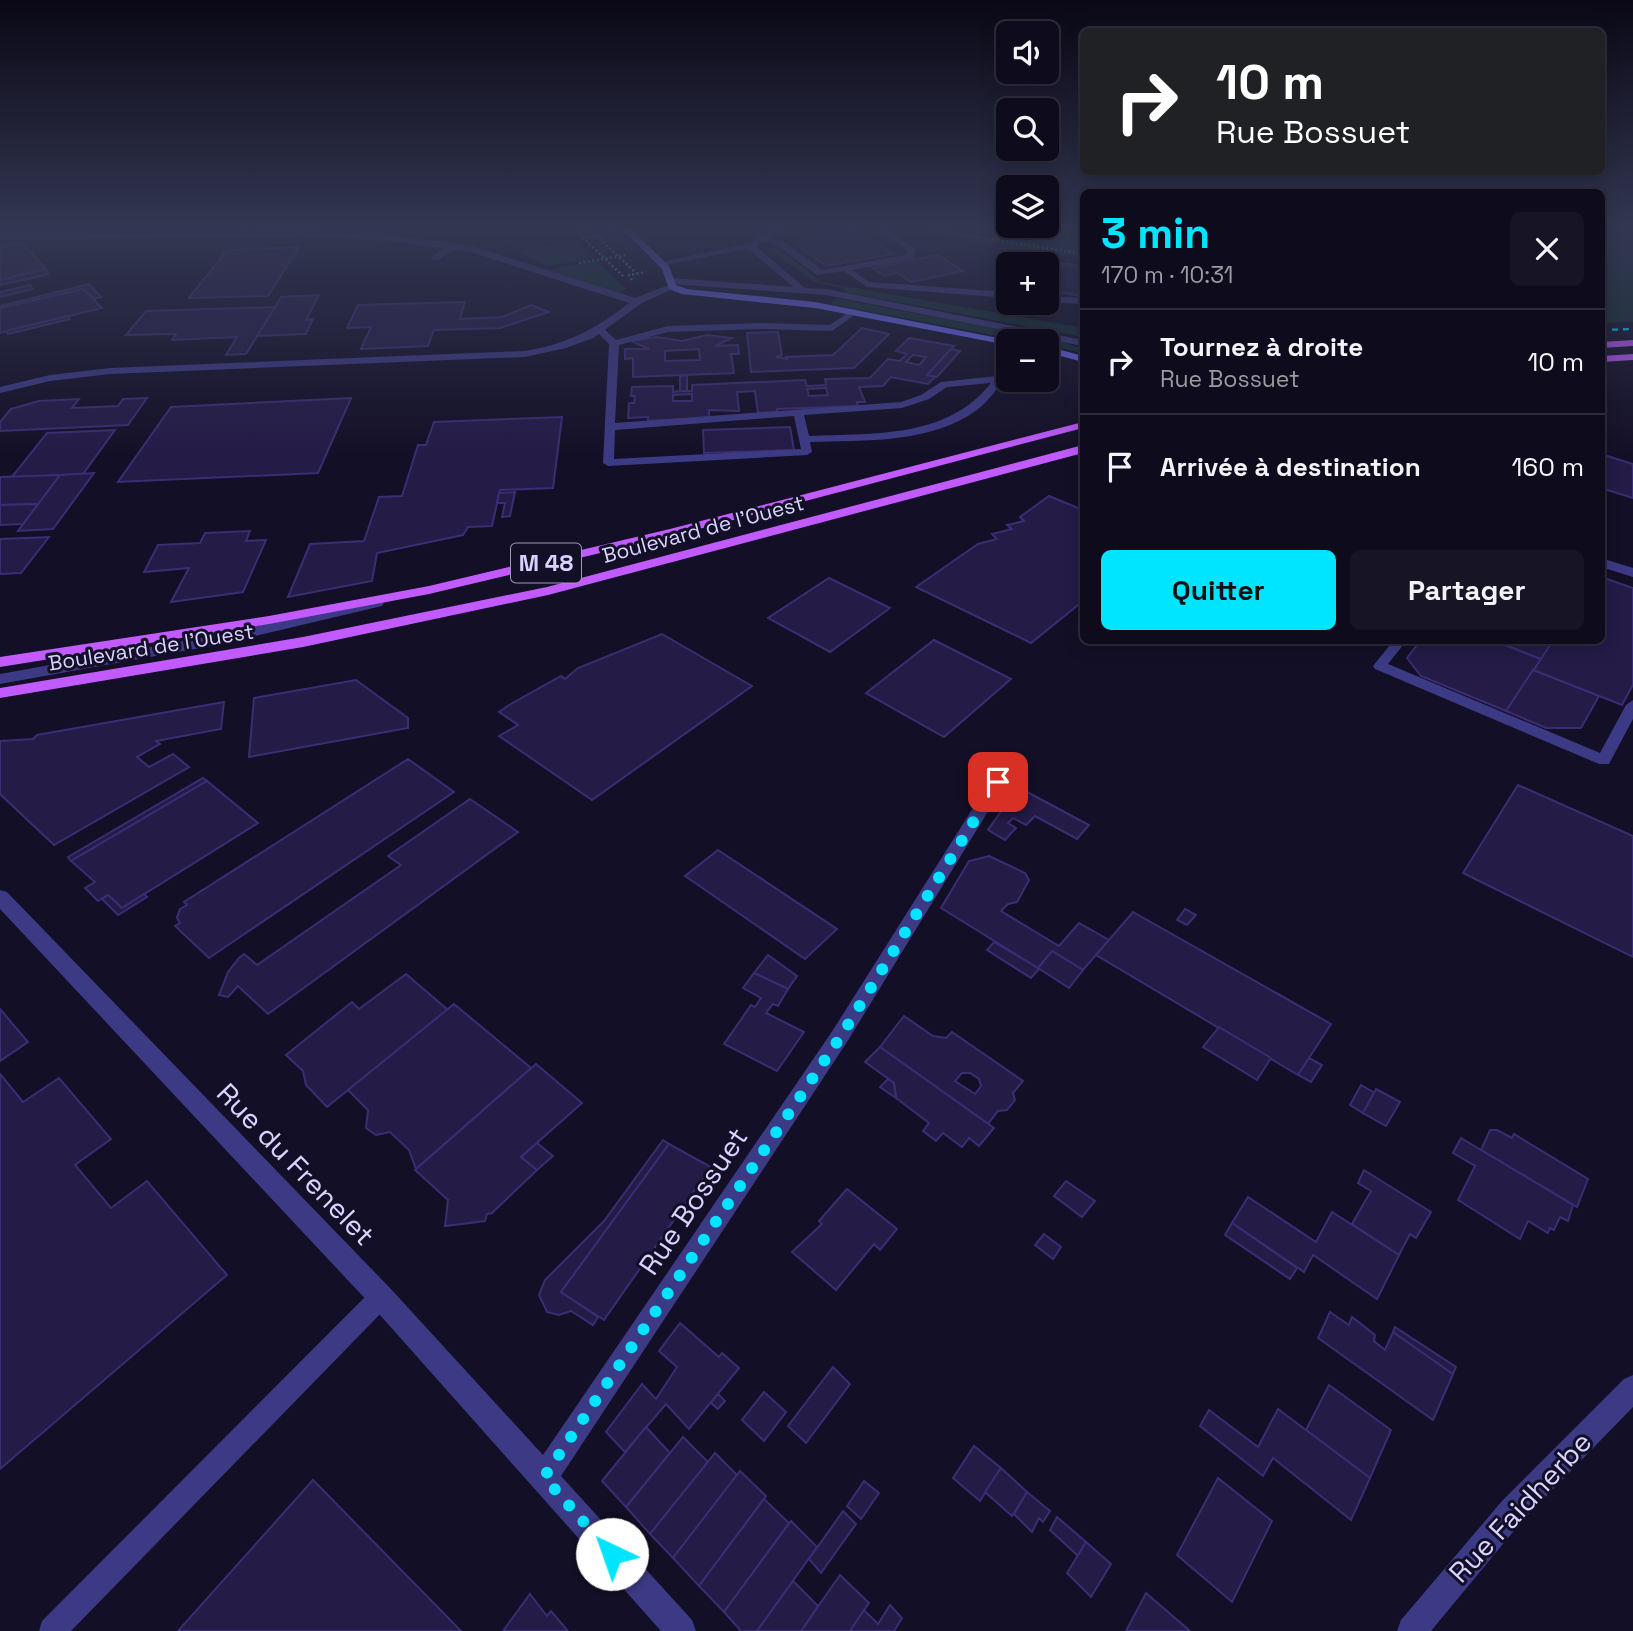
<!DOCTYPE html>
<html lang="fr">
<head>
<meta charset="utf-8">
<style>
  body { margin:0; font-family:"Space Grotesk",sans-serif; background:#171425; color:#f1f3f6; height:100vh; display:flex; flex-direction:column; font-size:26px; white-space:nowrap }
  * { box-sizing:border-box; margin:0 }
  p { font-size:23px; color:#9b9ba3 }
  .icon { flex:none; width:38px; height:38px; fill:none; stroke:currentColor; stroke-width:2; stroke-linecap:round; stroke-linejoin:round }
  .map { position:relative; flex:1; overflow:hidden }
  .panel { position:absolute; left:1080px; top:189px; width:525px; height:455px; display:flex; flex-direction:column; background:#0e0b1c; border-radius:10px; box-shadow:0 4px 18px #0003,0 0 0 2px #2e2b3b }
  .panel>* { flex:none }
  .hud { position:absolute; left:1080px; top:28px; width:525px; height:147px; border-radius:10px; box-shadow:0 4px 18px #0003,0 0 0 2px #2e2b3b; background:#202124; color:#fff; overflow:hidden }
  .tools { position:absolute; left:996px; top:21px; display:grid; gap:14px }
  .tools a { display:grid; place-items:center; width:63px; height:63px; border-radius:10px; background:#0e0b1c; box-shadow:0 4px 18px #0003,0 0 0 2px #2e2b3b; font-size:35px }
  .pin { position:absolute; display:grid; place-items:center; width:60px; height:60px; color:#fff; margin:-30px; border-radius:14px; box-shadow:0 4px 10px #0006 }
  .me { position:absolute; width:77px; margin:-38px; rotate:318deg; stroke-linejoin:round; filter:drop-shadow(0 0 5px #0008) }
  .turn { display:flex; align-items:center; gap:24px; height:147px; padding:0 21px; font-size:32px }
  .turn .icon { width:91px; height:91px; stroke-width:2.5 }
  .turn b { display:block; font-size:49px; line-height:60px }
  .round { display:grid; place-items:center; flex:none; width:74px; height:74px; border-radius:10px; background:#171425 }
  .overview { display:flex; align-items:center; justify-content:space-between; height:119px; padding:0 21px }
  h1 { font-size:42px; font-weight:600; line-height:52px; color:#00e5ff }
  .action { display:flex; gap:14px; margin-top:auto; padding:14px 21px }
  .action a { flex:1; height:80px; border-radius:10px; background:#00e5ff; color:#111; font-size:28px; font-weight:600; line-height:80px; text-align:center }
  .action a+a { background:#171425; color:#f1f3f6 }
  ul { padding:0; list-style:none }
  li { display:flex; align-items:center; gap:21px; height:105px; padding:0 21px; border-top:2px solid #2e2b3b }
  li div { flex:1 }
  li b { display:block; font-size:26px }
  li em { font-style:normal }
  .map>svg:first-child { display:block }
</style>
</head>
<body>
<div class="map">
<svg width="1633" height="1631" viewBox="0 0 1633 1631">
  <rect width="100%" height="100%" fill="#130f26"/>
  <g fill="#12302f">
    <polygon points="895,228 1083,228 1083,258 915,231"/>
    <polygon points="1601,228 1633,228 1633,322 1601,323"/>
    <polygon points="576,241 593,258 548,266 516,251"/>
    <polygon points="778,248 821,282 1083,328 1083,337 844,292 846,289 812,281 771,249"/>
    <polygon points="596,261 626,289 617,293 548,270"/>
    <polygon points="837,298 1056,340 1083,349 1083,353 1047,345 1046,341 1025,341 830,304"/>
  </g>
  <g fill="#241b47" stroke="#3b2d73" stroke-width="2" fill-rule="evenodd">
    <polygon points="611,228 615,232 611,234 618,239 605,242 590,232 593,228"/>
    <polygon points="857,230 893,254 826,266 793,242"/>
    <polygon points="21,242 46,269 0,280 0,247"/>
    <polygon points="299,247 268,296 189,298 227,250"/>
    <polygon points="938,255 963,271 911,282 897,273 884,276 873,268"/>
    <polygon points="1017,256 1083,266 1083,274 1079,273 1082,268 1076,266 1032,259 1020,259 1013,263 1016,264 1010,264"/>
    <polygon points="1020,259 1082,268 1079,273 1083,274 1083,296 1050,291 1055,285 1046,283 1046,264 1013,263"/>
    <polygon points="45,269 49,274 0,285 0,280"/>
    <polygon points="89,284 101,297 94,299 83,289 0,308 0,306"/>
    <polygon points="30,285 33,289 0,297 0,292"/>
    <polygon points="83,289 102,308 0,333 0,308"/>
    <polygon points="319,295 306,320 313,319 306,334 257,336 281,297"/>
    <polygon points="465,302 460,319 502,317 531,305 549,312 500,328 434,330 428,346 361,349 371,327 347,328 358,305"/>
    <polygon points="275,307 246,354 226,355 237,337 172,340 176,334 126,335 146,311"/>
    <polygon points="68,316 70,319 8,334 6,331"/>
    <polygon points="862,328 889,334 854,368 751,372 747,333 778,332 782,355 776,357 787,359 786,357 833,355"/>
    <path d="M707,335L732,338L715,346L738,345L739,354H731L734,373L633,377V358L625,359V349H649L631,341L657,337L682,341ZM699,349L700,360L665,361V351Z"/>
    <path d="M909,338L954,346L927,375L935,377L928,384L891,377L883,386L859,387L865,402H857L858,406L777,409V412L758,413L755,391L737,392L739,411L709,410V418L648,421V417L628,418L629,403H634L635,396H631L632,387L673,386V392L680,391H692V385L805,380L807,386L826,385L825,379L870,378L888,359L900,361L907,354L896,351ZM913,355L926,357L919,365L906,362ZM826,388L828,395L809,396L807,389ZM692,394V401H673V395Z"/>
    <polygon points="951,349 960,351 937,377 927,375"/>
    <polygon points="687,375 687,391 680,391 680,376"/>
    <polygon points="147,398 128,425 0,431 0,422 11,409 39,401 79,399 72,408 118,406 123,399"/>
    <polygon points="351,398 318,473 118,482 171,407"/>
    <polygon points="562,417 553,488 500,490 492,526 468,527 463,535 377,553 372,581 288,597 310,544 364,541 379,497 402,496 418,445 426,445 434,422"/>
    <polygon points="790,427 794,450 704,453 703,430"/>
    <polygon points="115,430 83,474 12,477 47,433"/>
    <polygon points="1601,454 1633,464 1633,498 1601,488"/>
    <polygon points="94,473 53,529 18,531 60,475"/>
    <polygon points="60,475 38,504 0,505 0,477"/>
    <polygon points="515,492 510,516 502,517 505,503 497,503 499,493"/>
    <polygon points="1049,496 1083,510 1083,601 1031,643 916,587 978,544 997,539 992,534 1012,529 1007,525 1024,521 1020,517"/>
    <polygon points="38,504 23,524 0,525 0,505"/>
    <polygon points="250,531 246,541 266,540 243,592 171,602 189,568 144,572 158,545 200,543 205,533"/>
    <polygon points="49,537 21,573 0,574 0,539"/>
    <polygon points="1601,577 1633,588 1633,685 1622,705 1533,670 1553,640 1601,640"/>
    <polygon points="829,578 890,608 830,652 768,618"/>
    <polygon points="662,634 752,686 592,800 499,736 518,725 499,712 509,705 561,676 565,679 578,668"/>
    <polygon points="934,640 1011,679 944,737 866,693"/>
    <polygon points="1421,640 1492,640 1541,659 1506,711 1421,676 1407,658"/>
    <polygon points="1492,640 1553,640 1541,659"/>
    <polygon points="1533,670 1599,696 1581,728 1546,728 1506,711"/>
    <polygon points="356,680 408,718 408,728 249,757 254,698"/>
    <polygon points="224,702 221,729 156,741 160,744 137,757 149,767 173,754 189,767 54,845 0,794 0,741 33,739 37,735"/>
    <polygon points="408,759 454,792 209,958 175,926 180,923 177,918 180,909 187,905 184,902"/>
    <polygon points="203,778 207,781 71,861 68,857"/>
    <polygon points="207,781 258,823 122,908 108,895 98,901 85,888 95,882 71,861"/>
    <polygon points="1518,785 1633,836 1633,957 1463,873"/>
    <polygon points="1018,787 1089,825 1077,839 1035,816 1026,825 1013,818 1008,823 1016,828 1005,840 988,830"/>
    <polygon points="470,799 518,832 268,1014 238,986 228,997 219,995 228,972 239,958 244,954 257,965 401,865 388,856"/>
    <polygon points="718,850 837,929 805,959 685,876"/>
    <polygon points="989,856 1025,873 1029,880 1017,902 1008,904 1001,911 1059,946 1079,923 1109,940 1083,970 1052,951 1038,968 941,908 969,861"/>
    <polygon points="144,894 147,897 118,915 102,899 108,895 122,908"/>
    <polygon points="1185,909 1196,915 1187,925 1177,920"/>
    <polygon points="1133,912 1331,1024 1298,1075 1096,955"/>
    <polygon points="994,942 1038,968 1039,969 1031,978 987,950"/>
    <polygon points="1052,951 1083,970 1069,988 1038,968"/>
    <polygon points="768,955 797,976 788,989 754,973"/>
    <polygon points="754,973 788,989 778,1006 773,1004 766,1013 804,1032 777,1071 724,1044 751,1005 755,1007 761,998 743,988"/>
    <polygon points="406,974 448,1010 327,1107 306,1085 303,1071 286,1055 352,1002 359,1009"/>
    <polygon points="454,1004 531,1068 416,1169 409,1150 390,1132 376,1135 366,1128 368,1110 348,1090"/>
    <polygon points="0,1009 28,1042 0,1061"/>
    <path d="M904,1016L933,1036L946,1038L952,1032L1023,1081L1013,1093L1015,1100L1007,1110L998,1111L988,1124L880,1047ZM962,1073H970L979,1079L981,1086L975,1094L955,1081Z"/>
    <polygon points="1219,1027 1271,1058 1257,1080 1203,1047"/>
    <polygon points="880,1047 994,1128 979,1146 969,1138 962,1147 943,1133 936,1141 923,1131 929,1123 896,1098 894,1083 865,1062"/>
    <polygon points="1309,1058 1322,1065 1311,1082 1298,1075"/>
    <polygon points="536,1064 582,1103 521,1157 537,1170 492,1213 487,1214 485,1221 445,1226 448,1200 415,1170"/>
    <polygon points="0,1074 23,1102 59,1078 111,1139 75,1165 111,1208 147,1181 227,1275 0,1469"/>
    <polygon points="888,1079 894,1083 896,1098 880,1087"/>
    <polygon points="1361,1085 1375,1093 1363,1113 1350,1105"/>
    <polygon points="1376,1089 1400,1102 1386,1126 1363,1113"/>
    <polygon points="1490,1130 1497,1130 1512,1138 1514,1134 1588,1179 1577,1207 1481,1150"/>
    <polygon points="1461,1138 1573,1205 1568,1221 1560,1217 1554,1230 1550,1228 1548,1233 1528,1221 1520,1239 1458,1200 1475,1166 1453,1153"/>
    <polygon points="663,1140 669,1144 561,1292 598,1317 593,1325 571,1311 559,1315 547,1312 539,1295 545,1280 604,1221"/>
    <polygon points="537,1143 553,1156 537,1170 521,1157"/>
    <polygon points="669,1144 711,1167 604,1320 561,1292"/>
    <polygon points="1364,1170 1431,1212 1416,1238 1410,1234 1399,1255 1352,1224 1371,1191 1358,1183"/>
    <polygon points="1066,1181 1095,1201 1082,1217 1054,1196"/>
    <polygon points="847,1189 897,1229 880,1250 874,1244 836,1290 792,1252 822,1224 819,1221"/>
    <polygon points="1248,1197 1316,1242 1332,1212 1399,1255 1377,1299 1313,1255 1304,1272 1232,1223"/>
    <polygon points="1232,1223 1297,1268 1290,1279 1225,1235"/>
    <polygon points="1044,1234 1061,1247 1053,1259 1035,1245"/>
    <polygon points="1330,1312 1349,1325 1352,1317 1375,1335 1374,1341 1385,1350 1393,1332 1453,1374 1433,1420 1318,1338"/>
    <polygon points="680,1323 719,1357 722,1353 739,1368 689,1429 666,1404 625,1452 606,1432 642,1384 656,1399 677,1367 659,1351"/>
    <polygon points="1395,1327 1456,1367 1453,1374 1393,1332"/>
    <polygon points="833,1367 850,1384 806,1443 788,1426"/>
    <polygon points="1329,1385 1391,1430 1370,1478 1306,1430"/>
    <polygon points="764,1392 786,1412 764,1441 742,1420"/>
    <polygon points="718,1394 725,1401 718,1409 711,1403"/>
    <polygon points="1278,1409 1370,1478 1351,1520 1273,1458 1263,1476 1200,1426 1209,1410 1258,1447"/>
    <polygon points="646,1427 670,1453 626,1507 602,1481"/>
    <polygon points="683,1437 708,1462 650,1534 626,1507"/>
    <polygon points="974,1446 1001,1468 980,1501 953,1478"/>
    <polygon points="715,1453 737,1475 673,1558 650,1534"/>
    <polygon points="1001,1468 1027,1492 1012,1516 985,1492"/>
    <polygon points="740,1471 766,1496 699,1586 673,1558"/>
    <polygon points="1218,1478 1272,1521 1232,1602 1177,1555"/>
    <polygon points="313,1480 461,1631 178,1631"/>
    <polygon points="864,1481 879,1493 861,1519 847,1506"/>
    <polygon points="1027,1492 1050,1511 1043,1522 1039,1518 1032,1532 1014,1514"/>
    <polygon points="764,1499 789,1523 724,1612 699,1586"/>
    <polygon points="843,1511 856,1524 821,1573 809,1559"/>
    <polygon points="1057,1517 1086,1542 1078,1556 1050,1530"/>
    <polygon points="791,1521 817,1547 757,1631 741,1631 724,1612"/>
    <polygon points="1086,1542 1111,1564 1091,1597 1067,1573"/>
    <polygon points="840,1575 869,1603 850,1631 801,1631"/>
    <polygon points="793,1581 818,1606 801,1631 757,1631"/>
    <polygon points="1146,1593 1190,1631 1126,1631"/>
    <polygon points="530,1594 547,1616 551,1611 568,1631 503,1631"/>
    <polygon points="890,1605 902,1618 894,1631 850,1631 864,1610 878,1624"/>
  </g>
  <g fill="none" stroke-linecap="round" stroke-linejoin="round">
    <g stroke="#2fb8b0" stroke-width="2.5" stroke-dasharray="2 2.5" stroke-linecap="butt">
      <polyline points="573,228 624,277"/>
      <polyline points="922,228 1083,254"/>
      <polyline points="579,232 592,230"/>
      <polyline points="583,238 597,236 636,273"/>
      <polyline points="579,263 626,255"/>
      <polyline points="632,280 629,275 646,272"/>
    </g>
    <g fill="#3d3a85" fill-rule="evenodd">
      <polygon points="875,228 885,228 915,249 913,259 852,270 869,282 1008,292 1008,298 867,287 844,271 817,275 778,246 762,240 766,238 784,242 822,270 906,255 907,250"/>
      <polygon points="451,244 458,246 438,260 432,260 432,256"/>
      <polygon points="747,244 753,244 805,288 826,289 1083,340 1083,346 826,295 671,284 667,281 671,278 794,287 747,248"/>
      <polygon points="1046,296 1083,298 1083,304 1046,302"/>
      <path d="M853,309L856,310V314L832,331L760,329L668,332L619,345L615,423L901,402L921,395L941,382L996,376L1008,364V374C999,386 989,401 977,410C930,444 865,440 810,442L812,452L807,455L608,466L603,463L609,344L597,332V328H603L616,340L668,326L760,323L830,325ZM991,383C947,439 874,433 809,436L804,415L902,408L929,399L947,387ZM794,416L801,449L614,459L615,430Z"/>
      <polygon points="1394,640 1407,640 1388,664 1600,753 1626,705 1633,700 1633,719 1609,764 1599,764 1375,669 1373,666"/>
      <polygon points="381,1286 389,1289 392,1297 389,1305 71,1631 39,1631 42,1621 373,1289"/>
    </g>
    <g fill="#3d3a85" fill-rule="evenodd">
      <polygon points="774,228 785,228 756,247 661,266 656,263 750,243"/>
      <path d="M304,231L380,234L472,246L635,298L669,285L677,287L642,303L593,338L566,348L525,357L110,374L50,381L0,393V387L50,375L110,368L525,351C567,344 596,329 629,303L471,252L380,240L304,237L0,240V234Z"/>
      <polygon points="1601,558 1633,568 1633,577 1601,567"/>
      <polygon points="377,599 384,603 382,606 217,645 0,684 0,674 217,635"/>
      <polygon points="998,776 1006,782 847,1042 561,1476 692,1620 696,1631 661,1631 372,1306 0,909 0,890 7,892 390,1288 543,1455 833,1030 992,778"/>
      <polygon points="1633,1375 1633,1407 1522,1521 1431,1631 1397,1631 1401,1620 1502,1501 1624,1379"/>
    </g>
    <g fill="#6f6bff" fill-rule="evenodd">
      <polygon points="621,228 630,228 669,266 676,285 687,289 815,302 1013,341 1008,341 1008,345 815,308 682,294 669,289 662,269"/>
      <polygon points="1046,346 1083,356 1083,362 1046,352"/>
    </g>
    <g fill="#c25bff" fill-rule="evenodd">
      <polygon points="1633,340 1633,346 1601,348 1601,342"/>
      <polygon points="1633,354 1633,360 1601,362 1601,356"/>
      <polygon points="1083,422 1083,428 680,534 429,594 269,624 0,667 0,657 269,616 429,586 670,529"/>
      <polygon points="1083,445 1083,453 548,595 303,647 0,698 0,688 303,637 547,587"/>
    </g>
    <polyline stroke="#00e5ff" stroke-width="2.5" stroke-dasharray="6 5" stroke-linecap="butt" points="1601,330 1633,329"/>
  </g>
  <linearGradient id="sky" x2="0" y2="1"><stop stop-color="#0a0815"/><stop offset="0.5" stop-color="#333752"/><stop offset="1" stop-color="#333752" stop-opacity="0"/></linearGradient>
  <rect width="1633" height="457" fill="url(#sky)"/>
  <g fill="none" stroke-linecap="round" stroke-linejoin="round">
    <polyline stroke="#00e5ff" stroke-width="12" stroke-dasharray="0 21.6" points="612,1554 544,1477 841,1036 998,782"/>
  </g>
  <g text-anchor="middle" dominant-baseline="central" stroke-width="6" stroke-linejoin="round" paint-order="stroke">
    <g font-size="21" fill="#d9d4ff" stroke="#130f26">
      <text transform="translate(703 529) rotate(-15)">Boulevard de l'Ouest</text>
      <text transform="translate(151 647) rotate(-9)">Boulevard de l'Ouest</text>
    </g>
    <rect fill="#130f26" stroke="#9e99be" stroke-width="2" x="511" y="543.5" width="70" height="39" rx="5"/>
    <g font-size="23" font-weight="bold" fill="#d9d4ff">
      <text x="546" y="563">M 48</text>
    </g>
    <g font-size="28" fill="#d9d4ff" stroke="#130f26">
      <text transform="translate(296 1164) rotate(46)">Rue du Frenelet</text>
      <text transform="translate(693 1201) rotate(-56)">Rue Bossuet</text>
      <text transform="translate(1520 1507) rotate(-47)">Rue Faidherbe</text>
    </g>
  </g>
</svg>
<div class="tools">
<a><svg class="icon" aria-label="sound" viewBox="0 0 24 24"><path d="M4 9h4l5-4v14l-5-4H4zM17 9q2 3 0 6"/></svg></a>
<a><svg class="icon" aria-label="search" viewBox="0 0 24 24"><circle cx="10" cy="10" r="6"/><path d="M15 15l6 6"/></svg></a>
<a><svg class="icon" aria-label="layers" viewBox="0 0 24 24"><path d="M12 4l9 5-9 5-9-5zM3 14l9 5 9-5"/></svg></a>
<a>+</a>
<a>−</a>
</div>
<div class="pin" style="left:998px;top:782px;background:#d93025"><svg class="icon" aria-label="arrive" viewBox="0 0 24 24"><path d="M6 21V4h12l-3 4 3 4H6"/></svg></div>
<svg class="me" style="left:612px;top:1554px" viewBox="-20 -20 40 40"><circle r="19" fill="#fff"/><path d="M0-13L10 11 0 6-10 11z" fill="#00e5ff"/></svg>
<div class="hud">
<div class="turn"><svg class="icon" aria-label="right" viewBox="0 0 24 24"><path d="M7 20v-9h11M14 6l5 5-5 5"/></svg><div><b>10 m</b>Rue Bossuet</div></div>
</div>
<section class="panel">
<div class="overview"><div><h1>3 min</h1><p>170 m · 10:31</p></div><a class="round"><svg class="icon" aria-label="close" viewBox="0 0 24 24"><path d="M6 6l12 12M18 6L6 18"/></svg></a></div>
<ul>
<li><svg class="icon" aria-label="right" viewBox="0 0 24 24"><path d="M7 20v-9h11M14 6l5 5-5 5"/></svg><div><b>Tournez à droite</b><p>Rue Bossuet</p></div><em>10 m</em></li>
<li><svg class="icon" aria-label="arrive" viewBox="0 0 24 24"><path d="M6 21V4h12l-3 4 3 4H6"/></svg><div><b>Arrivée à destination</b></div><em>160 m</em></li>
</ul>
<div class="action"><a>Quitter</a><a>Partager</a></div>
</section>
</div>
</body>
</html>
